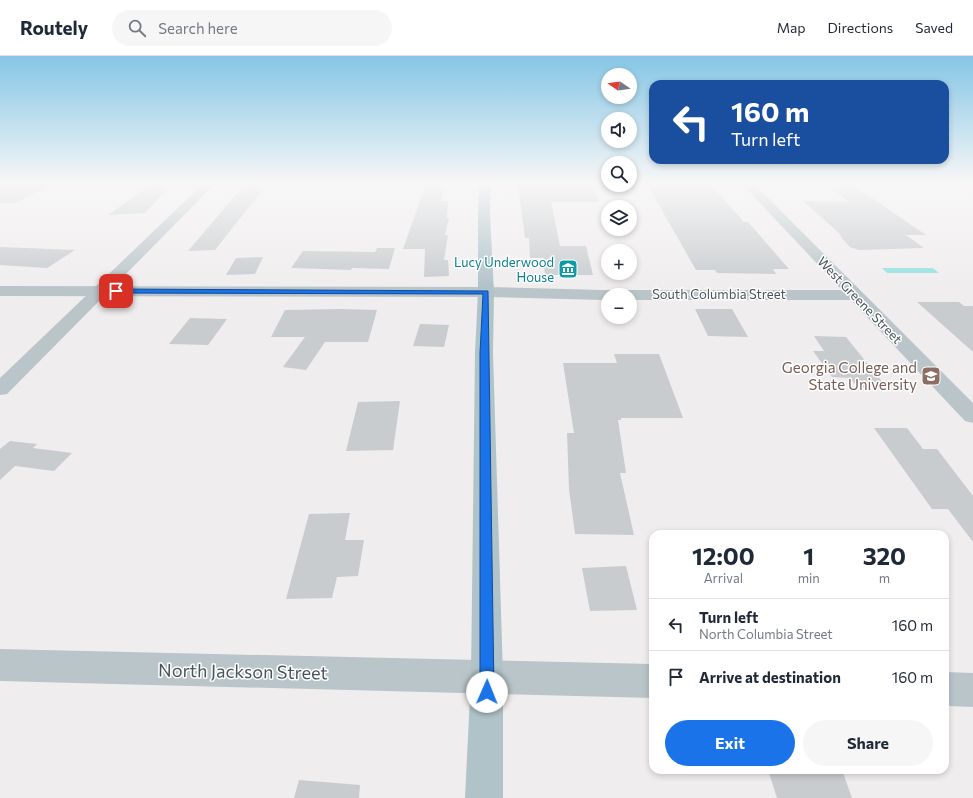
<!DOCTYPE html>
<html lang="en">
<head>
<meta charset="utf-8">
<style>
  body { margin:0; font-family:Commissioner,sans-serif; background:#f6f6f7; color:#1f2937; height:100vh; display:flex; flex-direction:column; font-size:15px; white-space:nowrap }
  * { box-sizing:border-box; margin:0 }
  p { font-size:13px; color:#747a83 }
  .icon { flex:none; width:22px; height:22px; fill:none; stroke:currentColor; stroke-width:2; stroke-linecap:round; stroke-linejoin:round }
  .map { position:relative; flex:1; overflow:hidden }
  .drawer { position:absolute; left:649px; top:474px; width:300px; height:244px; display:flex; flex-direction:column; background:#fff; border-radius:12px; box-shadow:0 2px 6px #0003 }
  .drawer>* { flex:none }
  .guide { position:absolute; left:649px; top:24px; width:300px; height:84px; border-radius:12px; box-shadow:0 2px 6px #0003; background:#1a4fa0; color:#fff; overflow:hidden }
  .needle { width:26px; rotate:283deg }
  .fabs { position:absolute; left:601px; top:12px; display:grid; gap:8px }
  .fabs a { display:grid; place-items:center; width:36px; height:36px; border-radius:50%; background:#fff; box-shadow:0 2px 6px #0003; font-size:20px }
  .pin { position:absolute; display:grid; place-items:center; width:34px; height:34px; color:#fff; margin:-17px; border-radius:8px; box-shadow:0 2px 6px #0006 }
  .me { position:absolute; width:44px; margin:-22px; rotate:1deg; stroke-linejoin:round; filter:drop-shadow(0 0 3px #0008) }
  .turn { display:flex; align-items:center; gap:14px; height:84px; padding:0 16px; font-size:18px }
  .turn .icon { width:52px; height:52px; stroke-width:2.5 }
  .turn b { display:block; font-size:28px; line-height:34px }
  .eta { display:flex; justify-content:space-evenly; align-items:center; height:68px; text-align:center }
  .eta b { font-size:24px; font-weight:700; line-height:28px }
  .primary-button { display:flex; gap:8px; margin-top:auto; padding:8px 16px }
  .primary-button a { flex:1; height:46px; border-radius:24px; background:#1a73e8; color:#fff; font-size:16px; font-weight:700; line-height:46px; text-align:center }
  .primary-button a+a { background:#f6f6f7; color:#1f2937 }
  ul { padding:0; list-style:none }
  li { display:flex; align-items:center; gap:12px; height:52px; padding:0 16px; border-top:1px solid #e0e1e3 }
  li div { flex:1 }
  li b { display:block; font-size:15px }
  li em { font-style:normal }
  header { display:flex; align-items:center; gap:24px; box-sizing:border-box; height:56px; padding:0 20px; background:#fff; border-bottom:1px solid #e0e1e3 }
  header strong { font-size:19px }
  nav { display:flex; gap:22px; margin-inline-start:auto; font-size:14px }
  .search { width:280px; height:36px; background:#f6f6f7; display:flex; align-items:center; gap:10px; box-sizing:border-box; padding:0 14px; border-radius:22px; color:#747a83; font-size:15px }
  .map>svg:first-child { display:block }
</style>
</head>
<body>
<header>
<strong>Routely</strong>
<div class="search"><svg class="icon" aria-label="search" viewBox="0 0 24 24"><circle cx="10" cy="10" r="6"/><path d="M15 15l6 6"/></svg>Search here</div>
<nav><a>Map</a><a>Directions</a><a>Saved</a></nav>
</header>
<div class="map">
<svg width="973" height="742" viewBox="0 0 973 742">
  <rect width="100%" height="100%" fill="#f0edee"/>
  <polygon fill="#92e1e0" points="882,212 933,212 939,217 887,217"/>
  <g fill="#c8cccf">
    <polygon points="0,128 53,128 15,147 0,147"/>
    <polygon points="152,128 172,128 145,157 108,159"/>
    <polygon points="245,128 267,128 215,194 188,195"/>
    <polygon points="426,128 444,128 441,145 448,145 447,162 449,162 445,179 448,179 444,204 448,204 449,220 424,221 425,193 403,193"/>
    <polygon points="518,128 591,128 599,146 551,146 560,190 586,190 593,219 545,219 543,202 530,202 529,182 525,182"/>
    <polygon points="647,128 710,128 744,166 748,166 789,213 773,213 776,218 717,217 715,214 696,214"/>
    <polygon points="825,128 851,128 926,179 906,179 924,192 859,194 850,191 841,181 840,178 803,145 849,146"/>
    <polygon points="0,191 75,194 47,212 0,209"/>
    <polygon points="377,192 395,192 389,213 352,212 351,214 291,212 303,195 375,196"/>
    <polygon points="263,201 255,218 226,219 236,202"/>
    <polygon points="917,246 959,246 964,250 973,250 973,296"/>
    <polygon points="695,253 732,253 748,281 708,280"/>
    <polygon points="285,254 340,253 377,254 368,286 325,286 306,314 283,311 305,281 271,281"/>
    <polygon points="190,262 227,263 208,289 169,288"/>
    <polygon points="420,268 449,269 444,291 413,290"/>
    <polygon points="814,280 846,281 888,333 858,332 850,322 832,321 813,295 824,295"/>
    <polygon points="614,298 659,298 683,362 621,362 621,364 618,364 626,417 620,417 634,479 575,478 569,433 567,377 574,377 563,307 617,307"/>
    <polygon points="400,345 393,394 346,395 358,346"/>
    <polygon points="874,372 907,372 923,393 937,393 973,440 973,486 948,453 932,453"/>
    <polygon points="10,385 37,388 33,392 72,397 54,415 15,410 0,424 0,393"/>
    <polygon points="350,457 345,484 364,484 358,520 337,521 332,542 286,543 309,458"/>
    <polygon points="626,510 637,554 590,555 582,512"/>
    <polygon points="768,714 842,714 852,742 777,742"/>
    <polygon points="299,724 360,729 359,742 294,742"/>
  </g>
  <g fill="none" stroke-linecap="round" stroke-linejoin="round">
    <g fill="#bac5c9" fill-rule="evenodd">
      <polygon points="203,128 215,128 7,338 0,339 0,322"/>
      <polygon points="742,128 754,128 973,347 973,367 965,365 851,244 630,244 630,239 608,239 608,244 603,244 486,241 480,239 478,236 480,233 486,231 603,234 842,234"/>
      <polygon points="0,593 653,608 653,642 0,625"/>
      <polygon points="945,616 973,617 973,651 945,650"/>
    </g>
    <polygon fill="#bac5c9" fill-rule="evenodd" points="0,230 486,231 492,233 494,236 492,239 486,241 0,240"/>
    <polygon fill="#b0c3c9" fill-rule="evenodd" points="479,128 491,128 490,158 494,236 493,297 503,620 503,742 465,742 471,620 475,297 478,236 478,158"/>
  </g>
  <linearGradient id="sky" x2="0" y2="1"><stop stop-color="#85c6e5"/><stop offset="0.55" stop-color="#f8f7f7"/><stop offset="1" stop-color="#f8f7f7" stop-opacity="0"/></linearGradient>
  <rect width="973" height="232" fill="url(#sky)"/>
  <polygon fill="#1a73e8" stroke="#114b97" points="114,233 488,235 494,636 492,640 487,642 482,640 480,636 480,297 483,238 116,237 114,236"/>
  <defs>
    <g id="museum-square" transform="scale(1)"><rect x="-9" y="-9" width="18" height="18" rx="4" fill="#0f9aa8" stroke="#fff"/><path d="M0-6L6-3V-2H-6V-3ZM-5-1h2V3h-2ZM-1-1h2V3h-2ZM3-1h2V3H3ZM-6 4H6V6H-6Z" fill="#fff"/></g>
    <g id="university-square" transform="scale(1)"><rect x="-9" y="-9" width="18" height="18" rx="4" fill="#8d6e63" stroke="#fff"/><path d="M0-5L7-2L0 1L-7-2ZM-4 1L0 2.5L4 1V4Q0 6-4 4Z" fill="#fff"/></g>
  </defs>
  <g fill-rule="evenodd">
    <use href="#museum-square" x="568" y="213"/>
    <use href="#university-square" x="931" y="320"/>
  </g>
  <g text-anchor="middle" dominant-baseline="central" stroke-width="3" stroke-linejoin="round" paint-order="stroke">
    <g font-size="13" fill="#0d838f" stroke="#fff" text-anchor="end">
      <text x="554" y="206">Lucy Underwood<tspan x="554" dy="15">House</tspan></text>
    </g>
    <g font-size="13" fill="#485459" stroke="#fff">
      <text x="719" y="238">South Columbia Street</text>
      <text transform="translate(860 244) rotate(46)">West Greene Street</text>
    </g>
    <g font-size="15" fill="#785e54" stroke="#fff" text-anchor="end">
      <text x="917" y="311">Georgia College and<tspan x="917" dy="17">State University</tspan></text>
    </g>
    <g font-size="18" fill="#485459" stroke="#fff">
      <text transform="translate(243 615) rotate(1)">North Jackson Street</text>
    </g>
  </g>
</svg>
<div class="fabs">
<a><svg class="needle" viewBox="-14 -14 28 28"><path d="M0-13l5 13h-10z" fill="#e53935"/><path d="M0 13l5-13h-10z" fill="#747a83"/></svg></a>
<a><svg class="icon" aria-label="sound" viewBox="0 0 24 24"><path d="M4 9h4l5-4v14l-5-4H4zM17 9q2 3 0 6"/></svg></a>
<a><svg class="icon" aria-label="search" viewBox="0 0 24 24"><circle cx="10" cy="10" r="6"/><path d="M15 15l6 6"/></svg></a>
<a><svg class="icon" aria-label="layers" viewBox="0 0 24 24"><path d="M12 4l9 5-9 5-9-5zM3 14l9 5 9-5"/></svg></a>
<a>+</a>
<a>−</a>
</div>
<div class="pin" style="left:116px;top:235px;background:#d93025"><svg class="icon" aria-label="arrive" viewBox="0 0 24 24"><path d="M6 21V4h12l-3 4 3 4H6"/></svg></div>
<svg class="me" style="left:487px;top:636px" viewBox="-20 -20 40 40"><circle r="19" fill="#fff"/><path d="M0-13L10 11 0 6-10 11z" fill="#1a73e8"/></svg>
<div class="guide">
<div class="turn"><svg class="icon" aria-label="left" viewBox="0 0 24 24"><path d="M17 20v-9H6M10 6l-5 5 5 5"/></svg><div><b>160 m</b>Turn left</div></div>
</div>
<section class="drawer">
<div class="eta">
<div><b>12:00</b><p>Arrival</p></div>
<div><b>1</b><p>min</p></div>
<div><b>320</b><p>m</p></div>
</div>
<ul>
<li><svg class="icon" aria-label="left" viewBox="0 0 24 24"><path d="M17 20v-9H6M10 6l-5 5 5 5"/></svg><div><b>Turn left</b><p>North Columbia Street</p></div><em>160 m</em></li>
<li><svg class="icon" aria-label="arrive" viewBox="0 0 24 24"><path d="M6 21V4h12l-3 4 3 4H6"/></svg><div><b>Arrive at destination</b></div><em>160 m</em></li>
</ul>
<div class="primary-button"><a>Exit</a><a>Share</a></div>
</section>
</div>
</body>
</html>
